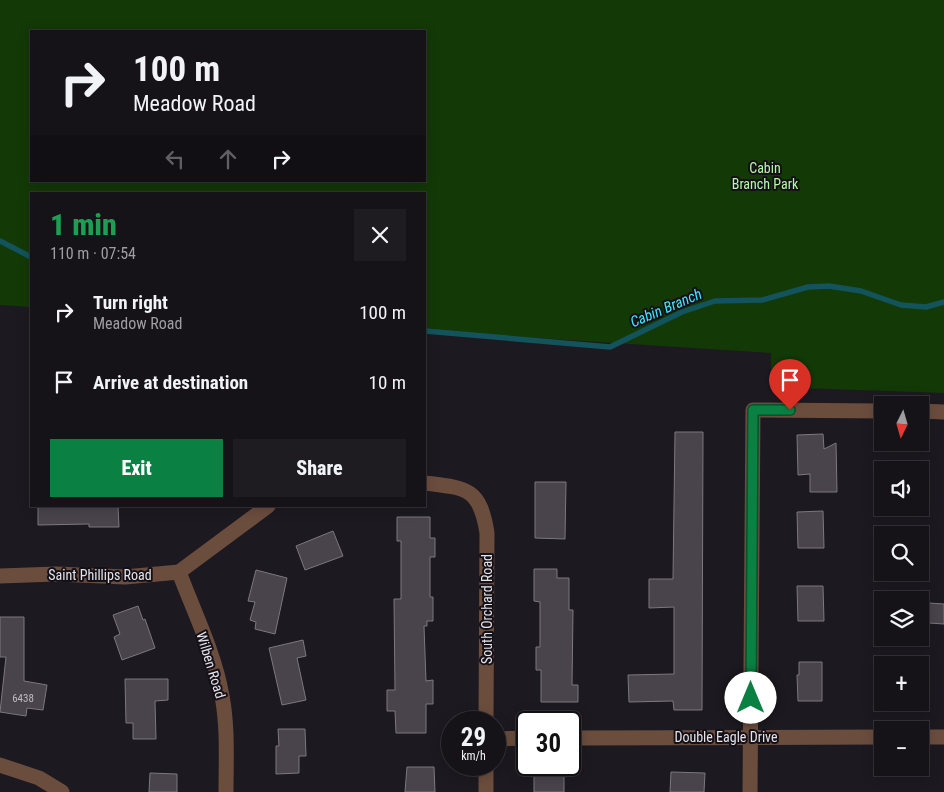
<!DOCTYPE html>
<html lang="en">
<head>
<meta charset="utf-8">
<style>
  body { margin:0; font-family:"Roboto Condensed",sans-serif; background:#1f1c21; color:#f1f3f6; height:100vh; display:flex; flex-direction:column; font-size:19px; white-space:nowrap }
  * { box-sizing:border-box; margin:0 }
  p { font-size:16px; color:#9e9ea2 }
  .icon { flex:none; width:28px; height:28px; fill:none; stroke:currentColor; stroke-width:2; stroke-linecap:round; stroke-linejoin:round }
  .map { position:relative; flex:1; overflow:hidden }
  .panel { position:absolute; left:30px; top:192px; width:396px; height:315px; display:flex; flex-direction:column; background:#161318; border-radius:0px; box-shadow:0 2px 12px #0003,0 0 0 1px #353237 }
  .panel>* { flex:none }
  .hud { position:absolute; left:30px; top:30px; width:396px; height:152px; border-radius:0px; box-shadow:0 2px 12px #0003,0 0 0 1px #353237; background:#161318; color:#f1f3f6; overflow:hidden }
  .needle { width:32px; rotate:185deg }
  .tools { position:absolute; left:874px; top:396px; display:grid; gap:10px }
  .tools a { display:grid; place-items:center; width:55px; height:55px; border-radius:0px; background:#161318; box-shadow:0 2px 12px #0003,0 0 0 1px #353237; font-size:25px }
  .speed { position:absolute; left:441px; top:711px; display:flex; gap:10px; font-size:25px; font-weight:700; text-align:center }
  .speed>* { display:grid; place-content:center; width:65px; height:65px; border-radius:50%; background:#161318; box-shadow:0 2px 12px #0003,0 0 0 1px #353237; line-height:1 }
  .speed small { font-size:12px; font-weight:400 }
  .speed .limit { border:2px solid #111; border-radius:8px; background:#fff; color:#111 }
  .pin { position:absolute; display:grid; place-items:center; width:42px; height:42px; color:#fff; margin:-51px -21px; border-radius:50% 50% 50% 0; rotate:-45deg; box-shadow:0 0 5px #0007 }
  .pin .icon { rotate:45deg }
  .me { position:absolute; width:55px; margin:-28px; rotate:0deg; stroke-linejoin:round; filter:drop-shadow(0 0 4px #0008) }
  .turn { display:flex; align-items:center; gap:18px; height:105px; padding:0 20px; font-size:22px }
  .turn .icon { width:65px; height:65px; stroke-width:2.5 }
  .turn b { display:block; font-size:35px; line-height:42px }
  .lanes { display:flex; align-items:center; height:48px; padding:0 20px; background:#0003; justify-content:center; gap:25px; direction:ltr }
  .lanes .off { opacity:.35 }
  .round { display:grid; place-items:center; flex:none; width:52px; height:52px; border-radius:0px; background:#1f1c21 }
  .overview { display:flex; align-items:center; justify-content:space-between; height:85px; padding:0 20px }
  h1 { font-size:30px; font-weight:800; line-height:38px; color:#1e9e55 }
  .action { display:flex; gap:10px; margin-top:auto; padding:10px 20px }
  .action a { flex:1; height:58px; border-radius:0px; background:#0b8043; color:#fff; font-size:20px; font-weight:800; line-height:58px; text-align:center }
  .action a+a { background:#1f1c21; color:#f1f3f6 }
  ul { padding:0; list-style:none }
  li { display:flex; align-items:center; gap:15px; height:70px; padding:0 20px }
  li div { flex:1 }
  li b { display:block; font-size:19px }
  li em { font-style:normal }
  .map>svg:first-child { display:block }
</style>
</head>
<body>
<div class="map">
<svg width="944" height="792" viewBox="0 0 944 792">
  <rect width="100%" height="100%" fill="#1d1920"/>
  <path fill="#133907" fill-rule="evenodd" d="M0,0H944V393L771,387V353L425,331V194H31V307L0,305ZM31,31H425V181H31Z"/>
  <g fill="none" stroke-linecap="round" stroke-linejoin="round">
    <g stroke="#13535c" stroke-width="5.5">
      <polyline points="0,241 31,257"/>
      <polyline points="425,331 610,347 682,312 715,301 762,300 808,287 829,286 861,291 901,305 926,307 944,302"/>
    </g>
  </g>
  <g fill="#49434b" stroke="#7d7780">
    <polygon points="675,432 703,432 702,710 674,710 673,701 629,702 628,675 674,674 674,607 649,608 649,579 673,579"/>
    <polygon points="823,434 824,449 836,443 837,492 810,492 810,474 798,475 797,435"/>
    <polygon points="535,482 566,482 565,539 535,538"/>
    <polygon points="38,506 118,506 119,527 89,527 89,524 38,525"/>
    <polygon points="823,511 824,548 798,548 797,512"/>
    <polygon points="397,517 430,517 430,538 435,538 435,557 430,557 430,597 433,597 433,621 427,621 427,626 424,626 426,681 433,680 433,704 426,704 426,733 396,733 395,711 387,711 387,690 395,690 394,599 401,599 401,541 397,541"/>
    <polygon points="333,531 343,556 305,570 296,546"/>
    <polygon points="534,569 557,569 557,578 569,578 569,610 573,610 572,685 578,685 578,702 541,702 541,670 536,670 536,647 540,647 540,602 534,601"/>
    <polygon points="256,570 287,578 275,634 255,629 256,622 250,620 255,602 248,601"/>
    <polygon points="797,586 823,586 824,621 798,621"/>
    <polygon points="929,603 944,604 944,624 929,623"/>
    <polygon points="138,606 143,620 145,619 155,648 122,660 114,637 120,634 113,615"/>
    <polygon points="0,617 24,617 24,681 47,685 43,710 27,708 26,716 0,712 6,657 0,657"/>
    <polygon points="303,640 306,656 297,658 306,700 282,705 269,648"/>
    <polygon points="799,662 822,662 822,701 798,701 797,675 799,675"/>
    <polygon points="125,679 168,679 168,700 155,701 156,739 133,739 133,723 126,723"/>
    <polygon points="278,729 305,729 306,756 299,756 299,773 276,774 276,746 279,746"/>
    <polygon points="407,767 434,767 435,792 405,792"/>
    <rect x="534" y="770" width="30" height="22"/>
    <polygon points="671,772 705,773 704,792 670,792"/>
    <polygon points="150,773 177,774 177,792 149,792"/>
  </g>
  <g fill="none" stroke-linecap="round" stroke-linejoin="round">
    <g stroke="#6b4d3e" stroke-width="15">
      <polyline points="920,411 944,412"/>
      <path d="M425,483C467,488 480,488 487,533L486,722"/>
      <path d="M179,572C194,612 215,654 222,696C228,728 226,760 226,792"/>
      <polyline points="0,576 56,574 125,577 179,572 268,506"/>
      <polyline points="920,737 944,737"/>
      <polyline points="570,738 882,737"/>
      <polyline points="495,739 528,738"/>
      <polyline points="0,765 39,778 62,792"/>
      <polyline points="486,792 486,765"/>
      <polyline points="750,792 753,410 882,411"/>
    </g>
  </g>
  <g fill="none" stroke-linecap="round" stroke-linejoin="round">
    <g stroke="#07532c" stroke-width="12">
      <polyline id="route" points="751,698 753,410 790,410"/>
    </g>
    <use href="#route" stroke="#0b8043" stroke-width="9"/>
  </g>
  <g text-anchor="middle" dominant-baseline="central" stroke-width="4" stroke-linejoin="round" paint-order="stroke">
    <g font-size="11" fill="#bfbac1">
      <text x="23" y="698">6438</text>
    </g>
    <g font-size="14" fill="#b5fba3" stroke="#141017">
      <text x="765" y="168">Cabin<tspan x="765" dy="16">Branch Park</tspan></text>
    </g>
    <g font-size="14" fill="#e6e2e8" stroke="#141017">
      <text x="100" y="575">Saint Phillips Road</text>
      <text transform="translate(487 609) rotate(-90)">South Orchard Road</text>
      <text transform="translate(211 665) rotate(73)">Wilben Road</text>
      <text x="726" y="737">Double Eagle Drive</text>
    </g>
    <g font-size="15" font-style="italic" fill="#40e8ff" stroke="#141017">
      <text transform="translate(666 308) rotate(-23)">Cabin Branch</text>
    </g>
  </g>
</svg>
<div class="tools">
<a><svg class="needle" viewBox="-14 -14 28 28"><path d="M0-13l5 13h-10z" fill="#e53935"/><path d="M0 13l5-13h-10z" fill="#9e9ea2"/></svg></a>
<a><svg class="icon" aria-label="sound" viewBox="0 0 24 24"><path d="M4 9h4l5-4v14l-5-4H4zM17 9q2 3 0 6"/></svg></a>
<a><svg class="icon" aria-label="search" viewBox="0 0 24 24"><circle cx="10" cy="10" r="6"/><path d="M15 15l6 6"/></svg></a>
<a><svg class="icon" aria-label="layers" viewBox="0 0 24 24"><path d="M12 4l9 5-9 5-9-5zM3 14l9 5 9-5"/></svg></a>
<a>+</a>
<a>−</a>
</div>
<div class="speed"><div>29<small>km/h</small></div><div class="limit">30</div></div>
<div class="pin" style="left:790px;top:410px;background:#d93025"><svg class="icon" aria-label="arrive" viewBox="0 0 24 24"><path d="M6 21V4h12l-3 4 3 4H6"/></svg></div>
<svg class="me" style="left:751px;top:698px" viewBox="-20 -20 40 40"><circle r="19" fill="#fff"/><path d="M0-13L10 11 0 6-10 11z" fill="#0b8043"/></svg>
<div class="hud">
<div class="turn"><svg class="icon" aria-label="right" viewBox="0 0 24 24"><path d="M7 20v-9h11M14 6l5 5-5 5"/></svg><div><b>100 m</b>Meadow Road</div></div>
<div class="lanes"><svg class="icon off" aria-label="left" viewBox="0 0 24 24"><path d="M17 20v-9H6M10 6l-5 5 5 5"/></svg><svg class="icon off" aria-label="ahead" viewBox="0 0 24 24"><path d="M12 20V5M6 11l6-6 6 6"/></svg><svg class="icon" aria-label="right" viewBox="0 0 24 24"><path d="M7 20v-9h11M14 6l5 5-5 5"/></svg></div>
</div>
<section class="panel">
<div class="overview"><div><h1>1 min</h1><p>110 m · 07:54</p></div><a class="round"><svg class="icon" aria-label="close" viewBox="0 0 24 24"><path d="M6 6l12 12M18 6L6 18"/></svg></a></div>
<ul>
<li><svg class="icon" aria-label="right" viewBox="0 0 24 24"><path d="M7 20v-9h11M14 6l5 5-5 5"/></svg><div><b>Turn right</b><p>Meadow Road</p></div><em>100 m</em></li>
<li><svg class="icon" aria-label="arrive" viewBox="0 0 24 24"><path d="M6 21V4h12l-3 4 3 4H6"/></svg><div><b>Arrive at destination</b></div><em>10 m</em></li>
</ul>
<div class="action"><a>Exit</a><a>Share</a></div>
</section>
</div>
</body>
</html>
